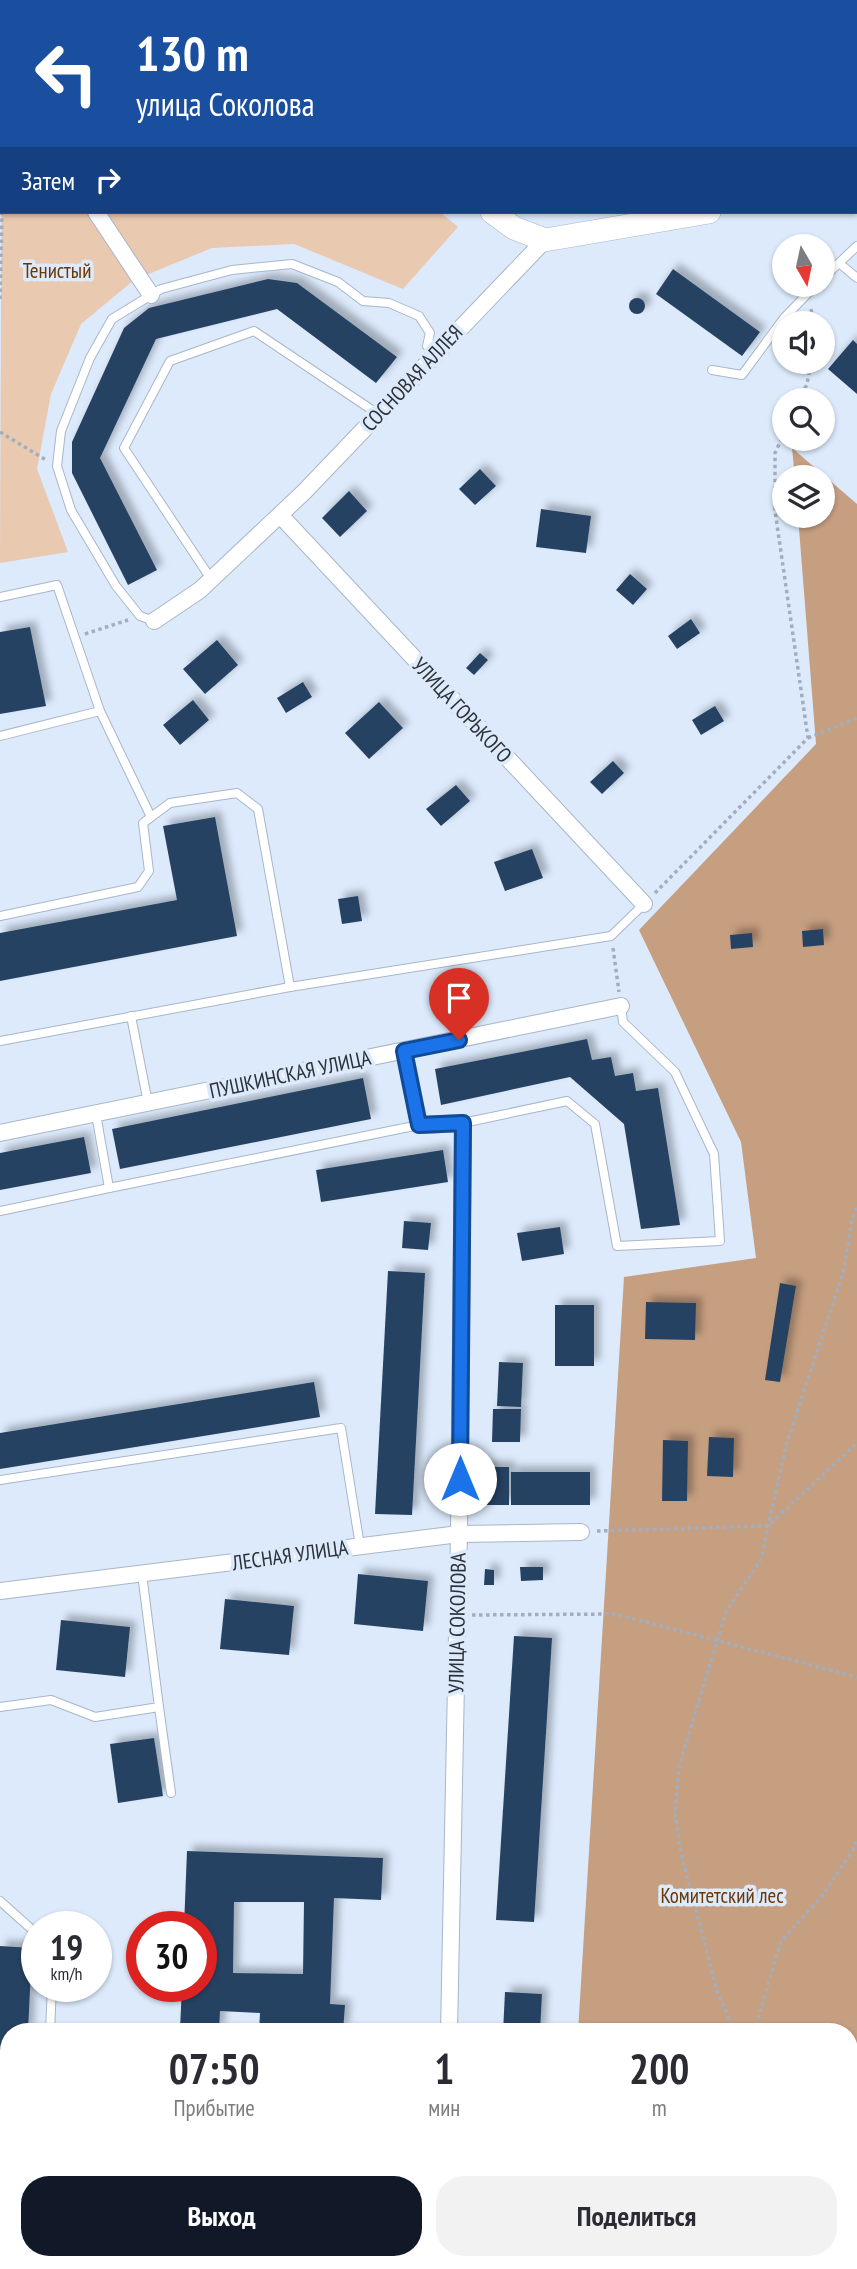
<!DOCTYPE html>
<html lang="ru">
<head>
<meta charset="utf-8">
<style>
  body { margin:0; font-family:"PT Sans Narrow",sans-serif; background:#f2f2f3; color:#2b2b33; height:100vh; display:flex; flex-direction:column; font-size:26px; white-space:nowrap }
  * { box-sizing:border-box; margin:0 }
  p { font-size:23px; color:#7c7c81 }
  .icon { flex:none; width:38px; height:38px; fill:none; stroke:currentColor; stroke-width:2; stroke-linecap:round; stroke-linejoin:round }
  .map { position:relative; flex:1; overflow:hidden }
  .sheet { position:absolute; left:0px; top:2023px; width:858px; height:247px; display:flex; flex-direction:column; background:#fff; border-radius:28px 28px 0 0; box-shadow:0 2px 5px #0004 }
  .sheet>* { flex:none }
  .guide { position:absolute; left:0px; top:0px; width:858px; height:214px; box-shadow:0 2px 5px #0004; background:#1a4fa0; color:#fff; overflow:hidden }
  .needle { width:46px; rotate:171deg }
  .tools { position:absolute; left:772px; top:234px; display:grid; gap:14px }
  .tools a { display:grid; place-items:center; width:63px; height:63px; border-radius:50%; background:#fff; box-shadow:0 2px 5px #0004; font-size:35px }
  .speed { position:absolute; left:21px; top:1911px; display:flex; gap:14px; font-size:35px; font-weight:700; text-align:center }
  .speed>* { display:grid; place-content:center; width:91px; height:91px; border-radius:50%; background:#fff; box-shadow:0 2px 5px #0004; line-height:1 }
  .speed small { font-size:18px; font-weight:400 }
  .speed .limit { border:10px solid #d22; background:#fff; color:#111 }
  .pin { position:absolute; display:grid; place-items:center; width:60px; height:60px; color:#fff; margin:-72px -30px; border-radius:50% 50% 50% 0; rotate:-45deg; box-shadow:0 0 7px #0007 }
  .pin .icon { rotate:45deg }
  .me { position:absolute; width:77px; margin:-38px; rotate:0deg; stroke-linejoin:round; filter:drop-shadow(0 0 5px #0008) }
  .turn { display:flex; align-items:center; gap:24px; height:147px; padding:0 21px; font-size:32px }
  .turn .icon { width:91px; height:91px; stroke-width:2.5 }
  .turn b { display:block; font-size:49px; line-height:60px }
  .then { display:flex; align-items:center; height:66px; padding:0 21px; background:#0003; gap:14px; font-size:26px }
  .eta { display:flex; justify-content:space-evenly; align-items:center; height:119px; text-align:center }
  .eta b { font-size:42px; font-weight:700; line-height:49px }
  .cta { display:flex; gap:14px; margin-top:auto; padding:14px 21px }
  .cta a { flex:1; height:80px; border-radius:28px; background:#111827; color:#fff; font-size:28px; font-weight:700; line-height:80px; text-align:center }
  .cta a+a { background:#f2f2f3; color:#2b2b33 }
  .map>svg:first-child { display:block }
</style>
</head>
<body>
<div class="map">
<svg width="857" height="2269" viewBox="0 0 857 2269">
  <defs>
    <filter id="shadow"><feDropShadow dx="6" dy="-6" stdDeviation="3.5" flood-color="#0004"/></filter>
  </defs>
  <rect width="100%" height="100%" fill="#dceafc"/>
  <polygon fill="#e9c9b0" points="2,65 2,212 440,212 458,227 403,289 294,244 212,248 134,280 81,324 51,394 37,469 68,552 0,563"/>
  <polygon fill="#c69e80" points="792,448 857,504 857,2269 564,2269 564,2261 849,2261 849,2032 578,2032 624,1277 756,1258 741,1142 639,930 816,744 798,516 822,516 822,478 795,478"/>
  <g fill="#284362" fill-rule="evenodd" filter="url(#shadow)">
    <polygon points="673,269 760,332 742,356 656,294"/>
    <polygon points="268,279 297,283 397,357 376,383 277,309 156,339 100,458 157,570 128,585 72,473 72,442 124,328 149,308"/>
    <circle cx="637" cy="306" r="8"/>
    <polygon points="853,340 857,344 857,394 828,369"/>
    <polygon points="480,469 496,486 475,505 459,489"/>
    <polygon points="349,491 367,511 340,537 322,518"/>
    <polygon points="541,509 591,516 586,553 536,547"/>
    <polygon points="630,574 647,589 633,605 616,590"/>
    <polygon points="691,619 700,633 677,649 668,636"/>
    <polygon points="30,627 46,706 0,714 0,632"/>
    <polygon points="217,640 238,665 205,694 183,669"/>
    <polygon points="480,653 488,660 474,675 466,668"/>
    <polygon points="303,682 312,697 286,713 277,698"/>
    <polygon points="193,700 209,720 180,745 163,725"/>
    <polygon points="379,702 403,728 369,759 345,733"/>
    <polygon points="715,706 724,721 701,735 692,720"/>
    <polygon points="613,761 624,773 602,794 590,782"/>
    <polygon points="456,785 470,801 441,826 426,809"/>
    <polygon points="215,817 237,936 0,981 0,933 177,900 163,826"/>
    <polygon points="532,849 543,878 505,891 494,862"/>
    <polygon points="358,896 362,921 342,924 338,899"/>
    <polygon points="823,929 824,945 803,947 802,931"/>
    <polygon points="752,933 753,947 731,949 730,935"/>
    <polygon points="587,1039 592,1060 611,1057 615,1076 633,1073 636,1091 658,1088 680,1225 641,1229 624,1124 570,1077 441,1105 435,1069"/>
    <polygon points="363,1078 371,1119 120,1169 112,1129"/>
    <polygon points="84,1137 91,1173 0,1190 0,1153"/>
    <polygon points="443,1150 448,1182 321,1202 316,1170"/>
    <polygon points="404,1221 431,1223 428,1250 402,1248"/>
    <polygon points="560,1227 564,1254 522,1261 517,1233"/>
    <polygon points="388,1271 425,1273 412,1515 375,1514"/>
    <polygon points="780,1283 796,1286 780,1382 765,1380"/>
    <polygon points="646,1302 696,1303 695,1340 645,1339"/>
    <rect x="555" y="1305" width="39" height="61"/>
    <polygon points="499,1362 523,1363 521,1407 497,1406"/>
    <polygon points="314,1382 320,1417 0,1469 0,1433"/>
    <polygon points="493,1409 521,1409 520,1442 492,1442"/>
    <polygon points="709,1437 734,1438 733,1477 707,1476"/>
    <polygon points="663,1440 688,1441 687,1501 662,1501"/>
    <polygon points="483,1467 509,1467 509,1505 484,1505"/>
    <rect x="511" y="1472" width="79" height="33"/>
    <polygon points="520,1567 543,1567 543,1580 521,1581"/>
    <polygon points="485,1569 494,1570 494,1585 484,1585"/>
    <polygon points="358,1574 428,1581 423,1631 354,1624"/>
    <polygon points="225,1599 294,1606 289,1655 220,1649"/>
    <polygon points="61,1620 130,1627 125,1677 56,1670"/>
    <polygon points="514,1636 552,1638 534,1922 496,1920"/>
    <polygon points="154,1738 163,1796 118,1803 110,1744"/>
    <path d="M187,1851L383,1858L381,1900L334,1898L330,2004L345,2005L343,2032H259L260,2013L220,2011L219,2031L180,2029L182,1986H201V1927H184ZM234,1902H304L303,1974L233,1973Z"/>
    <polygon points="0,1946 32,1948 28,2032 9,2032 9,2145 0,2145"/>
    <polygon points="505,1992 542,1994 540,2032 503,2032"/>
    <polygon points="285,2261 304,2261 305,2269 285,2269"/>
  </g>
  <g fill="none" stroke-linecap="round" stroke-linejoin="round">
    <g stroke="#a8b6c7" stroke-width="10">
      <g id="lane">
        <polyline points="839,263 857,278"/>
        <polyline points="822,279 857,246"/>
        <polyline points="712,370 742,375 784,318 816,285"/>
        <polyline points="211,579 124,448 170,361 254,331 378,414"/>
        <polyline points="0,597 57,585 100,711"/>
        <polyline points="154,621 140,616 116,586 71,510 57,466 61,431 90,358 112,319 161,289 232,270 292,264 338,282 363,301 389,303 419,316 430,333 427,346 437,352"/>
        <polyline points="0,736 100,711 151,817"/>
        <polyline points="0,916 138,887 149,871 143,823 170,803 237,793 258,809 290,987"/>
        <polyline points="131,1016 148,1103"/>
        <polyline points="0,1041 290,987 611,936 644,904"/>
        <polyline points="96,1114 109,1188 419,1125"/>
        <polyline points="463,1123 567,1101 595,1124 617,1246 720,1241 714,1154 675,1072 623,1022 621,1006"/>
        <polyline points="0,1211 109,1188"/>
        <polyline points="0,1480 341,1428 360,1546"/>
        <polyline points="0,1707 51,1700 95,1717 159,1707 142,1574"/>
        <polyline points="159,1707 171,1793"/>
        <polyline points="0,1901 37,1934"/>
        <polyline points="50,2032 52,1986"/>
      </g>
    </g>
    <g stroke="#a8b6c7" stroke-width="18">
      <g id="street">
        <polyline points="76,0 76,2"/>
        <polyline points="96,212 151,295"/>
        <polyline points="280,515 644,904"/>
        <polyline points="154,621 200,590 304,492 545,240"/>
        <polyline points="404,1051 419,1125 463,1123 459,1534 449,2032"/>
        <polyline points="0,1133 621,1006"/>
        <polyline points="0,1591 459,1534 581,1532"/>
        <polyline points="0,2197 9,2204"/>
        <polyline points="71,2261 80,2269"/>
        <polyline points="446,2261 447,2269"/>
      </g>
    </g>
    <g stroke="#a8b6c7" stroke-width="24">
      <g id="secondary">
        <polyline points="194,2 212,2"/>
        <polyline points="0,40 2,40"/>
        <polyline points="856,189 857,189"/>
        <polyline points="492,212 514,228 545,240 709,212"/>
      </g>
    </g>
    <g stroke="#a3aebd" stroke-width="3.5" stroke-dasharray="3.5 3.5" stroke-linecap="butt">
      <polyline points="709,0 709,2"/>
      <polyline points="0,186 2,186"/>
      <polyline points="0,299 2,212"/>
      <polyline points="811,309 814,324"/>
      <polyline points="799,401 807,384 811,362"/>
      <polyline points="0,432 46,460"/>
      <polyline points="85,634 128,620"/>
      <polyline points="808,738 857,718"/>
      <polyline points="655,893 808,738 775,511 775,453 784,434"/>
      <polyline points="613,948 619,992"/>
      <polyline points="597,1531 768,1526 857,1443"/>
      <polyline points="472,1615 615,1614 857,1677"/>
      <polyline points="735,2032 717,1991 682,1857 675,1813 679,1766 726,1612 761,1559 786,1445 843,1273 852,1221 857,1206"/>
      <polyline points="754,2032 781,1941 822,1896 853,1850 857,1840"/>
      <polyline points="812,2261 814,2269"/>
      <polyline points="655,2269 655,2261"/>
    </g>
    <use href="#lane" stroke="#fff" stroke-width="8"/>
    <use href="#street" stroke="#fff" stroke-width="16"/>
    <use href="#secondary" stroke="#fff" stroke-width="23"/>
  </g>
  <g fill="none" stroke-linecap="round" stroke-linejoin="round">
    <g stroke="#114b97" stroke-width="18">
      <polyline id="route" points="459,1040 404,1051 419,1125 463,1123 460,1479"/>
    </g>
    <use href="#route" stroke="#1a73e8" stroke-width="12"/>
  </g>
  <g text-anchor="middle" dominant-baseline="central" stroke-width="7" stroke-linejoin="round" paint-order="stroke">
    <g font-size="21" fill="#6b3802" stroke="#dceafc">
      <text x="57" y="270">Тенистый</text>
      <text x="722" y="1895">Комитетский лес</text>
    </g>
    <g font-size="21" fill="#2d3239" stroke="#dceafc">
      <text transform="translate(412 378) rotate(-47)">СОСНОВАЯ АЛЛЕЯ</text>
      <text transform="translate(462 710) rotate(47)">УЛИЦА ГОРЬКОГО</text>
      <text transform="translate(290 1074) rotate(-12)">ПУШКИНСКАЯ УЛИЦА</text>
      <text transform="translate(290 1555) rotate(-8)">ЛЕСНАЯ УЛИЦА</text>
      <text transform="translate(457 1623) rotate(-89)">УЛИЦА СОКОЛОВА</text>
    </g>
  </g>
</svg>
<div class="tools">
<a><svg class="needle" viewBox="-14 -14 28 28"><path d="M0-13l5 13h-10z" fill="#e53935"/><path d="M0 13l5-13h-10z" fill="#7c7c81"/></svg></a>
<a><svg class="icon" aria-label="sound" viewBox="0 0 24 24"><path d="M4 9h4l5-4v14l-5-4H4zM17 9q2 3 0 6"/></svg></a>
<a><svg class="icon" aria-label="search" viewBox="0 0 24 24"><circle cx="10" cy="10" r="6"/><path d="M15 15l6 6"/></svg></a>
<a><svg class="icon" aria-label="layers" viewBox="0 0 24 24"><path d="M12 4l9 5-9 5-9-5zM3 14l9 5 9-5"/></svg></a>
</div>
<div class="speed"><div>19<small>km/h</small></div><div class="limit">30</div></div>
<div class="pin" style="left:459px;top:1040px;background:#d93025"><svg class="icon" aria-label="arrive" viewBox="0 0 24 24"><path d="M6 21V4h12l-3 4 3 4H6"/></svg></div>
<svg class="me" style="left:460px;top:1479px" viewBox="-20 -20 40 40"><circle r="19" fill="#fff"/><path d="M0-13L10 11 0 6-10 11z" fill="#1a73e8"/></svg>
<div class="guide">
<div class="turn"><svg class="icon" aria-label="left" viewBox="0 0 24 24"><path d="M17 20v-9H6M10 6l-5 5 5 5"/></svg><div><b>130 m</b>улица Соколова</div></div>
<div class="then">Затем<svg class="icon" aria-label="right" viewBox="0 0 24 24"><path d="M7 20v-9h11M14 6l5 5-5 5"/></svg></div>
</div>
<section class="sheet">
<div class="eta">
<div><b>07:50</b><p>Прибытие</p></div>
<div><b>1</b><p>мин</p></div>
<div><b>200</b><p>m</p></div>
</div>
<div class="cta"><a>Выход</a><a>Поделиться</a></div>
</section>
</div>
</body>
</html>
